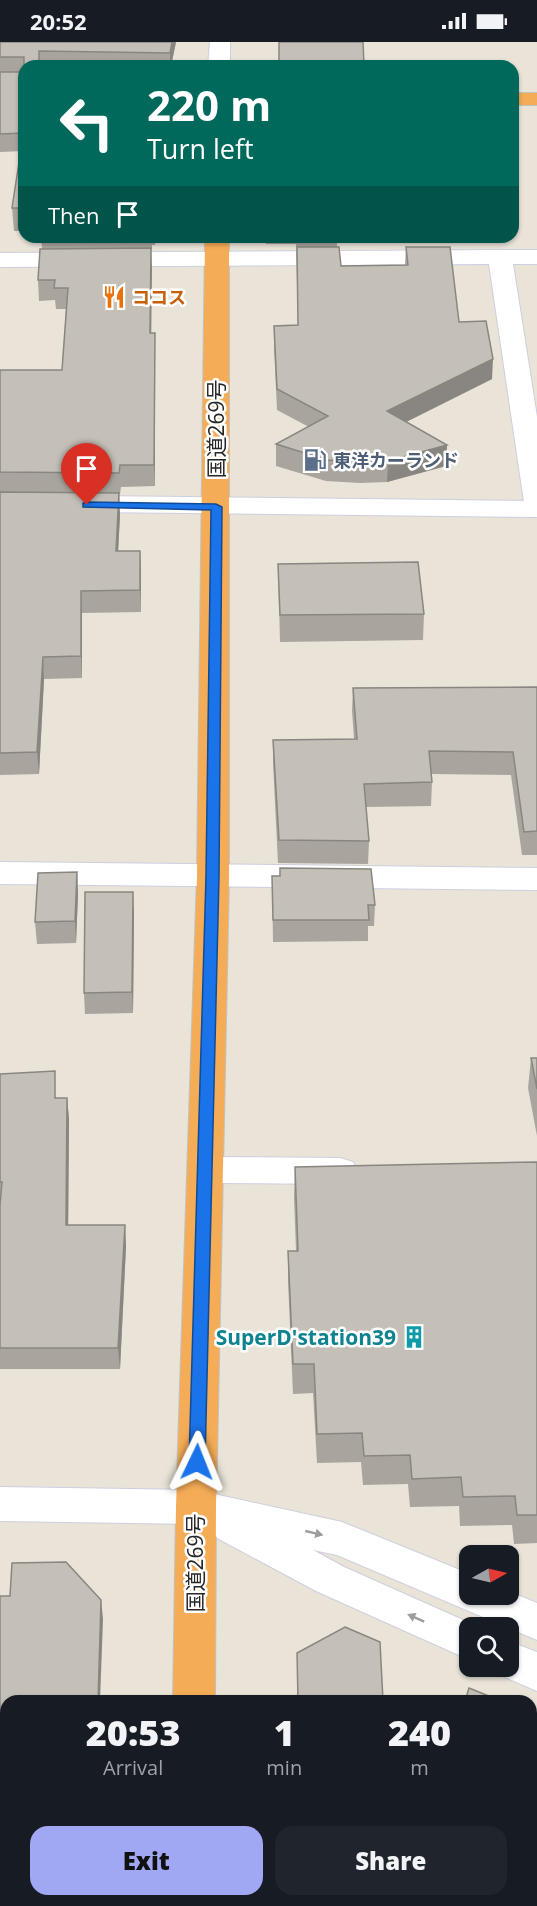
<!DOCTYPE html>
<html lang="en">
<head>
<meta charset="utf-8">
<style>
  body { margin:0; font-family:"Open Sans","Noto Sans JP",sans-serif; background:#20242c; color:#f1f3f6; height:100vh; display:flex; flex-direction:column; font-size:22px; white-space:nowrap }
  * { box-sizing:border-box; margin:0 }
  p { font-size:20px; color:#9ea1a6 }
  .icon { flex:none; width:33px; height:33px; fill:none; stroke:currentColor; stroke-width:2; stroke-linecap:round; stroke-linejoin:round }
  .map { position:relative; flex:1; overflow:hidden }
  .side { position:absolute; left:0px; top:1653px; width:537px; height:212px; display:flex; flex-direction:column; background:#171b24; border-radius:18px 18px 0 0; box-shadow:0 2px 4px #0004 }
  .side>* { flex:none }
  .banner { position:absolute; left:18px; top:18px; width:501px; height:183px; border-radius:18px; box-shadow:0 2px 4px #0004; background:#00695c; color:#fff; overflow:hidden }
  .needle { width:39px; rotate:82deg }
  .controls { position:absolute; left:459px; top:1503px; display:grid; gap:12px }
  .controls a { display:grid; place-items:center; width:60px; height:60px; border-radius:12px; background:#171b24; box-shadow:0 2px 4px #0004; font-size:30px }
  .pin { position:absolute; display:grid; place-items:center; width:51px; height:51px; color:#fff; margin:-62px -26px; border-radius:50% 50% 50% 0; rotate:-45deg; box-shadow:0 0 6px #0007 }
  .pin .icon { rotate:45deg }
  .me { position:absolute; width:66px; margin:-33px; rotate:2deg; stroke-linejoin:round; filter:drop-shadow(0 0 4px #0008) }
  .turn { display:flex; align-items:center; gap:21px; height:126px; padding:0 30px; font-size:27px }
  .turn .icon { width:78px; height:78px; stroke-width:2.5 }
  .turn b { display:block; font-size:42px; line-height:51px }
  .then { display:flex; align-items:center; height:57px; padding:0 30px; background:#0003; gap:12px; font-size:22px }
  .eta { display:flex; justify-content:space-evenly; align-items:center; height:102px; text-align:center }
  .eta b { font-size:36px; font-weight:800; line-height:42px }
  .cta { display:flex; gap:12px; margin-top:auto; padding:12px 30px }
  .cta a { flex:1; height:69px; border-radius:18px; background:#a0a8f3; color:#111; font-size:24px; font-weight:800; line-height:69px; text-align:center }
  .cta a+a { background:#20242c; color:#f1f3f6 }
  .status { display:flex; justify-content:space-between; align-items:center; height:42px; padding:0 30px; background:#171b24; direction:ltr }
  .status svg { height:16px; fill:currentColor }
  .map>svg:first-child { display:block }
</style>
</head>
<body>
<div class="status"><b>20:52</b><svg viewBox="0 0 49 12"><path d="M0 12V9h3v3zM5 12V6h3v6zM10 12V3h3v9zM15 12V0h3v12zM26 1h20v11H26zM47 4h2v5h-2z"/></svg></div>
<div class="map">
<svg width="537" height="1864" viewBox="0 0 537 1864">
  <rect width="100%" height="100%" fill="#e9e3d8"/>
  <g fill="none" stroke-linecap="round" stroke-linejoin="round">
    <g stroke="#cecfdf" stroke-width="2">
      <g id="street">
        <polygon points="499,208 537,208 537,222 513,222 537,375 537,468 528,466 524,460 489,222 0,225 0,211"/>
        <polygon points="0,820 537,826 537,848 0,842"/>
        <polygon points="206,1115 340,1116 353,1120 358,1129 353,1138 340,1142 206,1141 193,1137 188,1128 193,1119"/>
      </g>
    </g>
    <g stroke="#cecfdf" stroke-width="2">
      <g id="secondary">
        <polygon points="210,0 230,0 230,24 208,24"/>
        <polygon points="0,453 537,459 537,475 0,469"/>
        <polygon points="0,1445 196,1448 342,1480 470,1532 470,1552 508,1552 508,1549 537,1561 537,1598 337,1513 313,1508 344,1525 481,1586 470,1586 470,1618 316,1549 217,1496 212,1485 196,1482 0,1479"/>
        <polygon points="508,1599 537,1610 537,1649 493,1630 491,1624 508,1624"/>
      </g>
    </g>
    <g stroke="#c2c2c2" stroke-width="2">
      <g id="highway">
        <rect x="513" y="51" width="24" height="12"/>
        <polygon points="205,195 229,195 229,834 216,1465 215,1659 173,1659 176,1465 197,834"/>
        <rect x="170" y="1858" width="46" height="6"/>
      </g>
    </g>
    <use href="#street" fill="#fff" fill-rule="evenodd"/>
    <use href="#secondary" fill="#fff" fill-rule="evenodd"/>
    <use href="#highway" fill="#f5ac57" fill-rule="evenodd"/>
  </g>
  <g fill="#a9a59e">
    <polygon points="0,0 176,0 171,24 24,24 24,109 0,110"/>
    <polygon points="24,114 24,189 14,189 12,166"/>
    <polygon points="41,195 156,195 155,203 152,203 152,208 151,208 151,291 155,312 155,444 121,445 120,452 119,452 120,473 118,509 140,509 141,570 82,571 82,636 44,637 39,732 0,733 0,328 62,328 66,267 56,267 55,258 39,259 38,238 42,207"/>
    <polygon points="266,195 337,195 337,205 341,224 405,223 406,205 459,280 492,337 406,380 447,403 446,424 387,440 360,441 326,439 276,424 276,402 309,385 277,368 274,304 274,284 298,283 296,202 266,202"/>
    <polygon points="278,522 424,572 423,598 280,600"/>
    <polygon points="537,645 537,813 522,813 511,733 431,732 432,740 431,764 366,765 369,799 368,822 278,821 273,721 273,698 354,697 352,668 353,646"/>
    <polygon points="77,830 78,852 76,901 37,902 35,880"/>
    <polygon points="272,834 375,863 374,884 368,884 368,899 273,900"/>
    <polygon points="134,871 133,971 85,972 84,951"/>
    <polygon points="531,1016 537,1016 537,1094 528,1046"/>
    <polygon points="0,1032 57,1056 67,1056 69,1077 68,1183 125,1183 126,1204 120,1327 0,1327"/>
    <polygon points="537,1120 537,1501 514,1502 512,1483 460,1484 459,1464 410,1465 408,1442 363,1443 361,1420 317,1421 313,1351 293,1352 288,1239 288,1209 296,1209 294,1155 295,1125"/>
    <polygon points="297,1611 383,1659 297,1659"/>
  </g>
  <g fill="#898681">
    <polygon points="172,0 176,0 171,24 170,24 170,11"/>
    <polygon points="151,206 152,226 151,312 150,291"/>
    <polygon points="155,291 155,444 154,423"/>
    <polygon points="493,317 492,337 386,390 387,369"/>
    <polygon points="447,403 446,424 387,440 388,419"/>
    <polygon points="119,451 120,473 117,531 116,509"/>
    <polygon points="140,509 141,530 141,570 140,548"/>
    <polygon points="81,549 82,571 82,636 81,614"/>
    <polygon points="43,615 44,637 39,732 37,710"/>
    <polygon points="77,830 78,852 76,901 75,879"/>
    <polygon points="133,850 134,871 133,971 132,950"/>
    <polygon points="67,1056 69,1077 68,1204 66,1183"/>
    <polygon points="125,1183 126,1204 120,1327 118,1306"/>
    <polygon points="101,1558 103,1577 100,1659 98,1659"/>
  </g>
  <g fill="#c4c0b8" stroke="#898681" stroke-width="1.5">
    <polygon points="0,0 172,0 170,11 39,9 39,24 24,24 24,15 0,15"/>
    <polygon points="279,0 363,0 364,24 279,24"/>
    <polygon points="0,30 24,30 24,91 0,92"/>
    <polygon points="20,114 24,114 24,166 12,166"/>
    <polygon points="297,205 339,205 341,224 408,223 406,205 450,205 459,280 486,279 493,317 387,369 447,403 388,419 360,420 327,418 276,402 328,374 277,347 274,284 298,283"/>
    <polygon points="151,206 150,291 155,291 154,423 120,423 119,431 0,430 0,328 62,328 68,246 54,246 55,238 38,238 40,207"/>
    <polygon points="0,450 119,451 116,509 140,509 140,548 81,549 81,614 43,615 37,710 0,711"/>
    <polygon points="418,520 424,572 280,573 278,522"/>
    <polygon points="537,645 537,789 524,790 513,710 429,709 432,740 364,742 369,799 279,798 273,698 357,697 353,646"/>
    <polygon points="280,826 371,827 375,863 368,863 369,878 273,878 272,834 280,834"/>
    <polygon points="77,830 75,879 35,880 38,831"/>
    <polygon points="85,850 133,850 132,950 84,951"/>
    <polygon points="531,1016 537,1016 537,1047"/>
    <polygon points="55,1029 55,1056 67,1056 66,1183 125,1183 118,1306 0,1306 0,1163 2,1140 0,1140 0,1032"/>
    <polygon points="537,1120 537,1473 517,1473 515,1454 463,1455 461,1435 412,1437 410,1413 364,1414 362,1391 317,1392 314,1322 293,1322 288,1209 298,1209 295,1125"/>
    <polygon points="66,1520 101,1558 98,1659 6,1659 6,1858 105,1858 105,1864 0,1864 0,1554 10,1554 12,1521"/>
    <polygon points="345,1585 380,1600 383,1659 304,1659 304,1658 298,1658 297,1611"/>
    <polygon points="469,1646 501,1659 465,1659"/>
    <polygon points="531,1671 537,1674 537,1864 306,1864 306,1858 531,1858"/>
  </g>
  <defs><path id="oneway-solid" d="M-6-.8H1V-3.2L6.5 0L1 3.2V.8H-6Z" transform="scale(1.5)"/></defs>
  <g fill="#9d9d9d">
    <use href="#oneway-solid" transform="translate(314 1491) rotate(13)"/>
    <use href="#oneway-solid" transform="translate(416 1576) rotate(-156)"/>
  </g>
  <polygon fill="#1a73e8" stroke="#114b97" stroke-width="1.5" points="87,460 216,462 222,465 219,834 205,1420 203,1425 197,1427 191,1425 189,1420 206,834 211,468 83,465 83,461"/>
  <defs>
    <g id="restaurant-bare" transform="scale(1.8)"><path d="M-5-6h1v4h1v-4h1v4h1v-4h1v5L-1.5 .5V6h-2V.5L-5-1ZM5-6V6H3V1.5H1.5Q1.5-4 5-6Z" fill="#e8710a" stroke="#fff" stroke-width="2.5" paint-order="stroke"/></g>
    <g id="fuel-bare" transform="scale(1.8)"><path d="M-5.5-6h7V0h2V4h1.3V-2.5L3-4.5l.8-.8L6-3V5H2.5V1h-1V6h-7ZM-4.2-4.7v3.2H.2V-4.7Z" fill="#5c6f8a" stroke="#fff" stroke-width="2.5" paint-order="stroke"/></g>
    <g id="building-bare" transform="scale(1.8)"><path d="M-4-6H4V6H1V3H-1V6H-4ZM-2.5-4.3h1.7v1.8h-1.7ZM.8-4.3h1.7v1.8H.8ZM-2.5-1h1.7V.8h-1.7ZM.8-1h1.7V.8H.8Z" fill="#0f9aa8" stroke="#fff" stroke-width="2.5" paint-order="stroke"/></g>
  </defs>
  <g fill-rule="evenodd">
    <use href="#restaurant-bare" x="114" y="255"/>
    <use href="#fuel-bare" x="315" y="418"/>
    <use href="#building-bare" x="414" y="1295"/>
  </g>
  <g text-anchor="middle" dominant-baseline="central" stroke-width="5" stroke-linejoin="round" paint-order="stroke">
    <g font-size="18" font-weight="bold" fill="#c56008" stroke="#fff" text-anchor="start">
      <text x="132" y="255">ココス</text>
    </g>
    <g font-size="18" font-weight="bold" fill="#4e5e75" stroke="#fff" text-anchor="start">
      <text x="333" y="418">東洋カーランド</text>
    </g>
    <g font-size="21" fill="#262626" stroke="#fff">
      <text transform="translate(216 387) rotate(-90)">国道269号</text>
      <text transform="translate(195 1521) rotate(-90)">国道269号</text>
    </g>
    <g font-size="21" font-weight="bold" fill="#0d838f" stroke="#fff" text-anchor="end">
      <text x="396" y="1295">SuperD'station39</text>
    </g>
  </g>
</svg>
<div class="controls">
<a><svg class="needle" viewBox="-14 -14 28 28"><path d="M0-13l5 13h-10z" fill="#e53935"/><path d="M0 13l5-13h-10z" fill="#9ea1a6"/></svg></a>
<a><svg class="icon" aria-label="search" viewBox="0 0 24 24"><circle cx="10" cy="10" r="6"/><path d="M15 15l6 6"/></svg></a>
</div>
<div class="pin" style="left:87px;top:463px;background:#d93025"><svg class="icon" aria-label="arrive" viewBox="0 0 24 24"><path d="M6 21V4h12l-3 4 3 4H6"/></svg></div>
<svg class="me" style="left:197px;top:1420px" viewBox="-20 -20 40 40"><path d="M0-17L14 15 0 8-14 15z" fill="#1a73e8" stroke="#fff" stroke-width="4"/></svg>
<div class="banner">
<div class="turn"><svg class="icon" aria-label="left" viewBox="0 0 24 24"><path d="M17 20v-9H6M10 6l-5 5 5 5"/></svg><div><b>220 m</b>Turn left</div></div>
<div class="then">Then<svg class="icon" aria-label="arrive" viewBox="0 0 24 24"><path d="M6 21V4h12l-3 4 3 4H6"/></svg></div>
</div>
<section class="side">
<div class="eta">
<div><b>20:53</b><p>Arrival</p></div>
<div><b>1</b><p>min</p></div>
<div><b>240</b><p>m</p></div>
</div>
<div class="cta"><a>Exit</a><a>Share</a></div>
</section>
</div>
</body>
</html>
